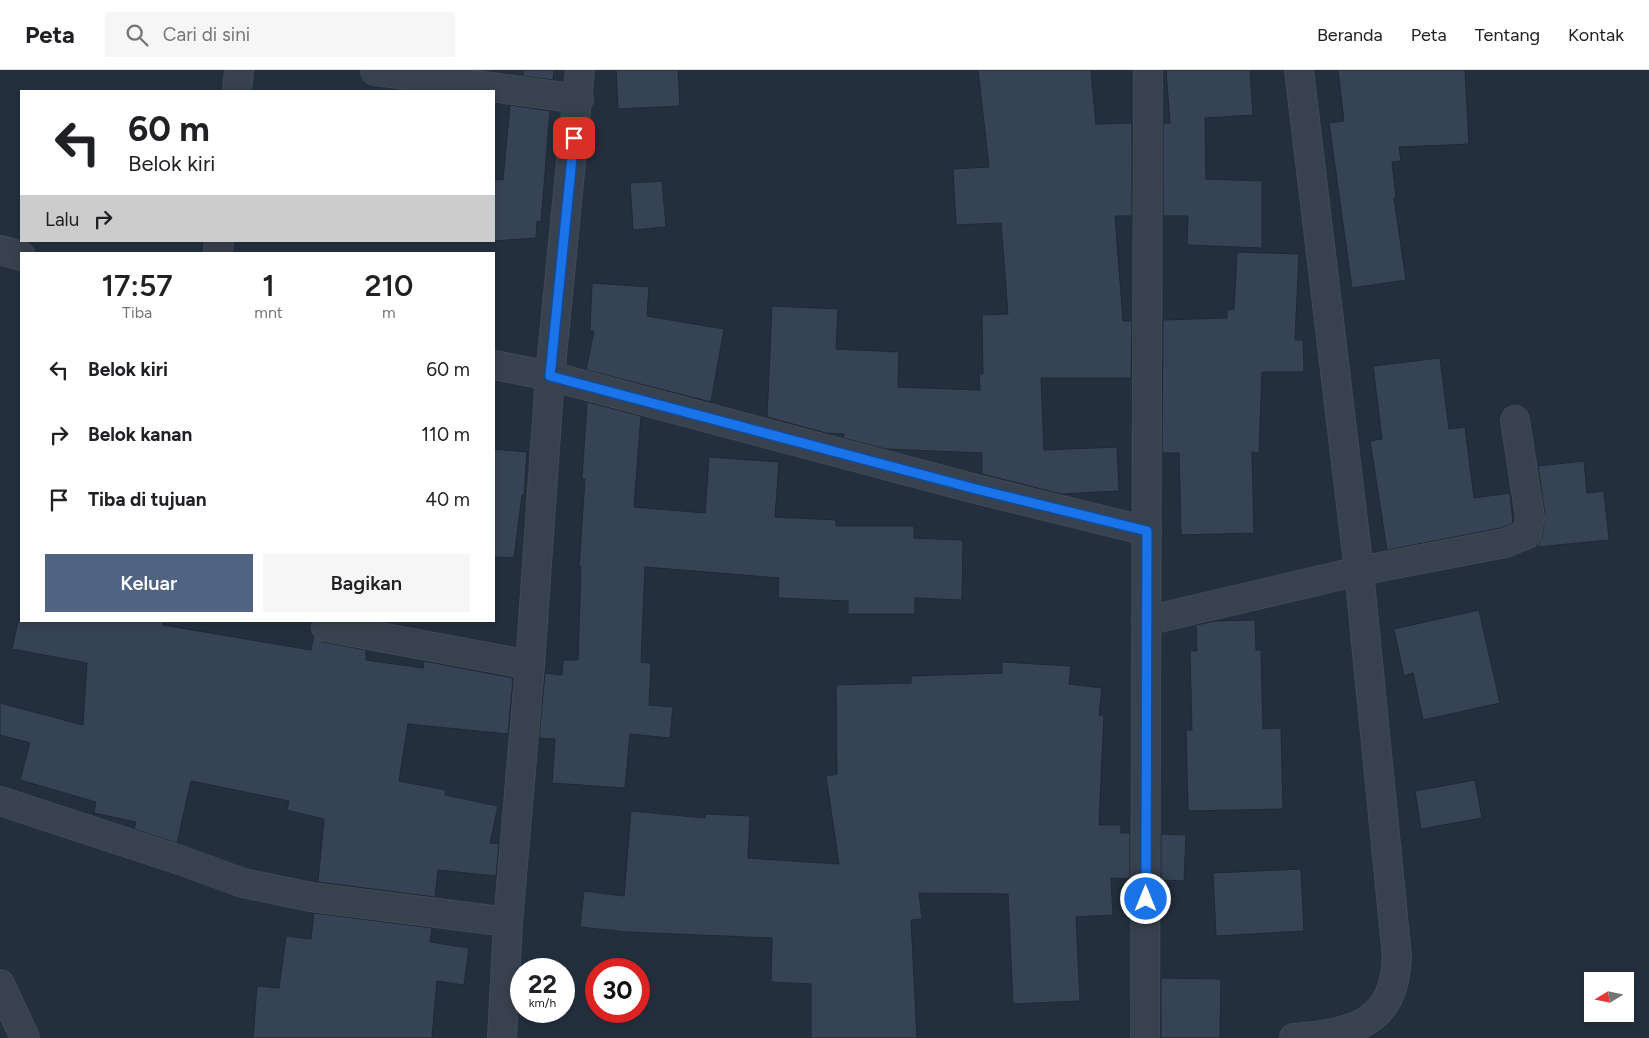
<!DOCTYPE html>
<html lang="id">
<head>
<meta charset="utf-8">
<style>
  body { margin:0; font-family:Figtree,sans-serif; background:#f6f6f6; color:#202124; height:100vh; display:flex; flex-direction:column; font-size:19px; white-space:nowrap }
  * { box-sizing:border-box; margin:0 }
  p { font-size:16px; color:#757577 }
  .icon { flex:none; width:28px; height:28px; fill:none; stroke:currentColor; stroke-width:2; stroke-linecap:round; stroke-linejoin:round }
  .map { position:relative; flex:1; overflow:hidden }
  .side { position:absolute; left:20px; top:182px; width:475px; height:370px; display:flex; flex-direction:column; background:#fff; border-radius:0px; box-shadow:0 2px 8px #0003 }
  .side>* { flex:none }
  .banner { position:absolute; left:20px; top:20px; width:475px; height:152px; border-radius:0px; box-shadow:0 2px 8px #0003; background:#fff; color:#202124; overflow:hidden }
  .needle { width:32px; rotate:260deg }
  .fabs { position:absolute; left:1584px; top:902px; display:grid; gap:10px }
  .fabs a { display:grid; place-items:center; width:50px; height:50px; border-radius:0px; background:#fff; box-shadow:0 2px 8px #0003; font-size:25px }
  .speed { position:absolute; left:510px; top:888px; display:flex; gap:10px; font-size:25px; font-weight:700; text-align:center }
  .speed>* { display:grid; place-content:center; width:65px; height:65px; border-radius:50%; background:#fff; box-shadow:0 2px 8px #0003; line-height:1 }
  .speed small { font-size:12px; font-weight:400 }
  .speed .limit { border:8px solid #d22; background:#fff; color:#111 }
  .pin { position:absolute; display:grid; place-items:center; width:42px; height:42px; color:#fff; margin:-21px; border-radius:10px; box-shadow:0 2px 8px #0006 }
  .me { position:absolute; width:55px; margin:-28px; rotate:0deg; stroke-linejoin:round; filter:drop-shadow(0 0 4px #0008) }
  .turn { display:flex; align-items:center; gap:18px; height:105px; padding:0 25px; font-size:22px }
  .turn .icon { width:65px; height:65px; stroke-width:2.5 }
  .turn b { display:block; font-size:35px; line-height:42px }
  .then { display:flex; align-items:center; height:48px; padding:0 25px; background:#0003; gap:10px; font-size:19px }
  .eta { display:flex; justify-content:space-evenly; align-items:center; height:85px; text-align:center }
  .eta b { font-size:30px; font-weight:600; line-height:35px }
  .cta { display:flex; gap:10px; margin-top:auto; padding:10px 25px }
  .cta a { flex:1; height:58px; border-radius:0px; background:#506383; color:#fff; font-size:20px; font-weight:600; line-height:58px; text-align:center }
  .cta a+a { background:#f6f6f6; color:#202124 }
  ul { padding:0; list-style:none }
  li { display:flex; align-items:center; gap:15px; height:65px; padding:0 25px }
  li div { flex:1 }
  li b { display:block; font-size:19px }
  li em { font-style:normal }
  header { display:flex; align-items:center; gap:30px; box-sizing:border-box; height:70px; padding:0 25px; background:#fff; border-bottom:1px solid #e0e0e0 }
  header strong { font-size:24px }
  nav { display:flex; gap:28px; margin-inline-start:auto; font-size:18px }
  .search { width:350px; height:45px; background:#f6f6f6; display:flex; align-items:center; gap:12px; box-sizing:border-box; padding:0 18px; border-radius:0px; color:#757577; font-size:19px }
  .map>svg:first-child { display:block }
</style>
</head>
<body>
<header>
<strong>Peta</strong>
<div class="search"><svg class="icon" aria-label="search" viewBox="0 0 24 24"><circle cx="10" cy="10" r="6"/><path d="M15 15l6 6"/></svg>Cari di sini</div>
<nav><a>Beranda</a><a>Peta</a><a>Tentang</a><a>Kontak</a></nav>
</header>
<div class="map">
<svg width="1649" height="968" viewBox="0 0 1649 968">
  <rect width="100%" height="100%" fill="#242f3e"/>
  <g fill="#364354" stroke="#1f2835">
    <polygon points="523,0 554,0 553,10 523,6"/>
    <polygon points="616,0 678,0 680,36 618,39"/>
    <polygon points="978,0 1091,0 1096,54 1132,53 1132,146 1115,146 1123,251 1132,251 1131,308 1041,308 1044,380 1117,377 1119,421 1061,424 982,404 982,383 885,379 843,368 844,364 826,363 767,347 772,236 838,239 836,279 899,282 898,317 980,320 979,304 983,304 982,245 1008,244 1001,153 956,155 953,99 989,97"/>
    <polygon points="1166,0 1250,0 1253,45 1205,48 1206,109 1262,111 1262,178 1187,175 1188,146 1163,146 1163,53 1170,53"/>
    <polygon points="1338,0 1465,0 1469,74 1399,77 1401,91 1392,92 1396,128 1394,128 1406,210 1352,218 1329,53 1344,51"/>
    <polygon points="510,35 550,41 541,152 537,151 536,168 494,171 494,109 503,110"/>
    <polygon points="662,111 666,157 633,160 630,113"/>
    <polygon points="1237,182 1299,184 1295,270 1303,270 1304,302 1262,302 1259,383 1252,382 1254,463 1181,465 1179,383 1162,383 1163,250 1227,248 1227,240 1234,239"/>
    <polygon points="592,213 649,217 647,246 724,259 711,332 586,300 594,261 590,261"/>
    <polygon points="1440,288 1449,359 1465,357 1474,428 1510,423 1513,453 1501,458 1387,480 1370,371 1382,369 1373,296"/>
    <polygon points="587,332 641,346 634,437 705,443 709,387 779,392 775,447 836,450 836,456 914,456 914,468 963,470 962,530 915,528 915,544 848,544 848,531 778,528 779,508 645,497 641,592 651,593 649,635 673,637 670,668 630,664 625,718 552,713 555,669 539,668 545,603 562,605 563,590 578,590 581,497 579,497 585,409 582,409"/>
    <polygon points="494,379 527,382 524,425 522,425 514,488 494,487"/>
    <polygon points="1584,391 1587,423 1604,421 1609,470 1537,477 1542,467 1545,445 1538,396"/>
    <polygon points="1479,540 1500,633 1423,650 1413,603 1404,606 1394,559"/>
    <polygon points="1255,550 1256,580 1261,580 1263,659 1281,658 1283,739 1188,741 1186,660 1192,660 1190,581 1197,581 1196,555 1216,551"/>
    <polygon points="18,551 163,551 163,555 311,580 314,566 323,572 366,580 366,590 423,598 424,591 513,608 508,664 408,654 399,711 446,720 445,725 498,736 490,773 499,774 496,806 438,800 435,827 318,812 324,749 287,740 289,731 191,711 177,773 134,759 136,752 94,743 96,732 20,710 30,673 0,665 0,633 83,655 87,593 12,579"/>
    <polygon points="1002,592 1071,596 1069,614 1102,618 1099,645 1104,646 1099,755 1121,755 1121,763 1130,763 1130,809 1111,808 1113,845 1076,847 1080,931 1013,934 1008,824 919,823 922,849 911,850 917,968 811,968 811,914 771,912 772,868 627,862 580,857 584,821 624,826 631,741 705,748 705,744 750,746 748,788 839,794 826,706 837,704 836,615 911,613 911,606 1002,603"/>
    <polygon points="1475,710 1482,748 1421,759 1415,721"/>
    <polygon points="1161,764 1186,765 1184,811 1161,810"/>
    <polygon points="1301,799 1304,861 1216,866 1213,803"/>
    <polygon points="314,843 432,858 430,872 469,878 464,915 437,911 432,968 253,968 257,916 279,918 286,866 311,869"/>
    <polygon points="1161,908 1221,909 1220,968 1161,968"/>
  </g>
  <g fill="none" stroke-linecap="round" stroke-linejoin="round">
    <g stroke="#414a57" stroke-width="30">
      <g id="minor">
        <polyline points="375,1 579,29"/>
        <polyline points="237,21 239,1"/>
        <polyline points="0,180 21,186"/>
        <polyline points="218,184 219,171"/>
        <polyline points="494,295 550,306 976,419 1147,461"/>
        <polyline points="1146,551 1359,501 1505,473 1527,464 1530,447 1515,350"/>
        <polyline points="326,557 530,595"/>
        <polyline points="0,731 180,790 243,813 311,827 508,852"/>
        <polyline points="0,914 25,968"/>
        <polyline points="502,968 508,852 530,595 550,306 580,0"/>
        <polyline points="1145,968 1148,0"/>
        <path d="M1294,968C1334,964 1381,961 1393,914C1396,905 1396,896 1397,887L1359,501L1299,0"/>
      </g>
    </g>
    <use href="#minor" stroke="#38414e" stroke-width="28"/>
  </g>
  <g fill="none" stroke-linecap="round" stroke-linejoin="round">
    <g stroke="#114b97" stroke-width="12">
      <polyline id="route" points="574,68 550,306 976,419 1147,461 1146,829"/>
    </g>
    <use href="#route" stroke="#1a73e8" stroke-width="9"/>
  </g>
</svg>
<div class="fabs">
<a><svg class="needle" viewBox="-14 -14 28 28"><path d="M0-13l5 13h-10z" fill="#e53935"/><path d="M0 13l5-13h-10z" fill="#757577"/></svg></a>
</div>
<div class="speed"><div>22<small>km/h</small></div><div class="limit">30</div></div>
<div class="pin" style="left:574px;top:68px;background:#d93025"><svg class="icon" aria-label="arrive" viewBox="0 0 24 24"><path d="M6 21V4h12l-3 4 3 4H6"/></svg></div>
<svg class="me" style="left:1146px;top:829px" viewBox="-20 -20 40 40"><circle r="17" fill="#1a73e8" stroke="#fff" stroke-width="3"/><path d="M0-11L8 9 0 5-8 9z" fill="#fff"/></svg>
<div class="banner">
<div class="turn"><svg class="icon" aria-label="left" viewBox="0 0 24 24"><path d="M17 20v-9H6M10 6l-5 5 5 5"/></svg><div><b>60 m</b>Belok kiri</div></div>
<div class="then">Lalu<svg class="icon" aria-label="right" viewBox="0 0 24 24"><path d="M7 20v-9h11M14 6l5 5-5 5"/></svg></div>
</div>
<section class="side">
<div class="eta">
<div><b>17:57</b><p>Tiba</p></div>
<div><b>1</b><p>mnt</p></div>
<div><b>210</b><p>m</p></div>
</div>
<ul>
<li><svg class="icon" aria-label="left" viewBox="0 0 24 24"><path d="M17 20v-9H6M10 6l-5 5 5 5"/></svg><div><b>Belok kiri</b></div><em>60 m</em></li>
<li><svg class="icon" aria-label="right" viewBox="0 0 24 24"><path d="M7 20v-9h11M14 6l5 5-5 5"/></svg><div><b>Belok kanan</b></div><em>110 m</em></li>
<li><svg class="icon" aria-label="arrive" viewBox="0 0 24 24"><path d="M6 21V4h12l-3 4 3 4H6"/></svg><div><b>Tiba di tujuan</b></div><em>40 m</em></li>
</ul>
<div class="cta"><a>Keluar</a><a>Bagikan</a></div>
</section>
</div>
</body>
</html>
